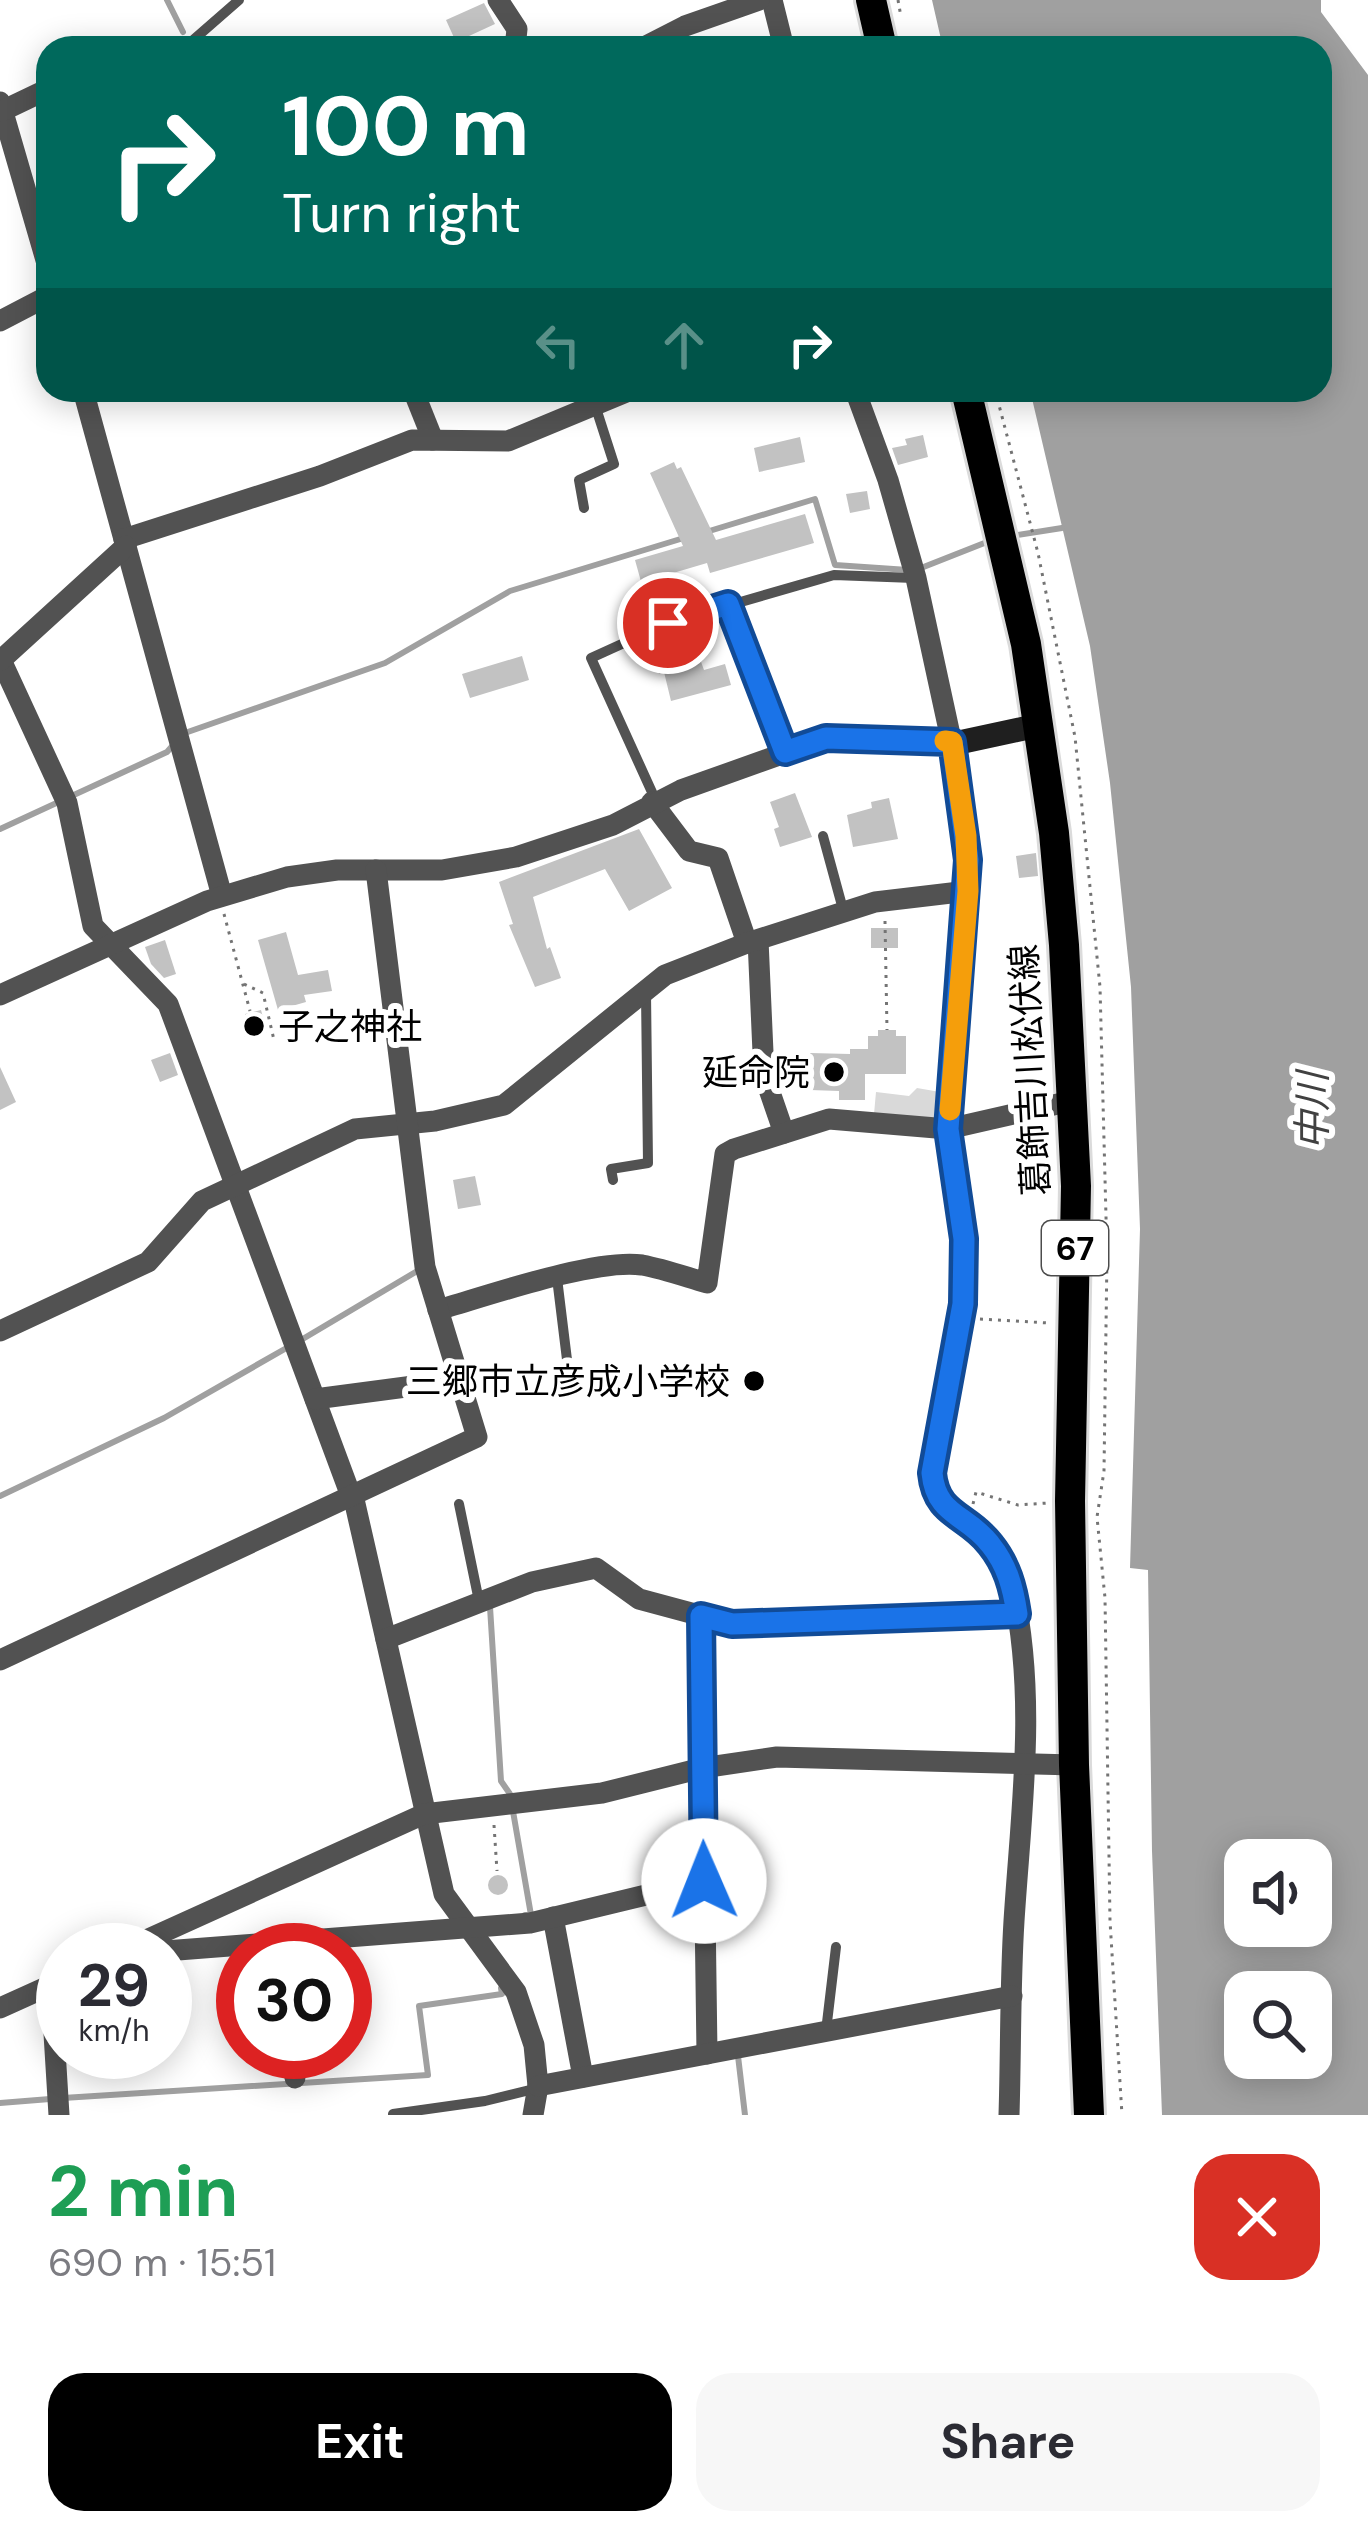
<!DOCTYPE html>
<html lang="en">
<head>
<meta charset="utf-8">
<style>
  body { margin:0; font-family:"DM Sans","Noto Sans JP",sans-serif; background:#f7f7f7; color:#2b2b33; height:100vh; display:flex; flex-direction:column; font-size:45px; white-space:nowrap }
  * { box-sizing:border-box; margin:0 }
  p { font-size:39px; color:#7c7c81 }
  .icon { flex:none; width:66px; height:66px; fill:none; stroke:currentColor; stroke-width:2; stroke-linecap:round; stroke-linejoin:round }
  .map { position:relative; height:2115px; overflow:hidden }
  .panel { display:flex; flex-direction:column; background:#fff; flex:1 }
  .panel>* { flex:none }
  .hud { position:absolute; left:36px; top:36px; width:1296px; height:366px; border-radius:36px; box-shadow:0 6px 30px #0003; background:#00695c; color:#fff; overflow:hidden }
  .fabs { position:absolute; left:1224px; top:1839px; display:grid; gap:24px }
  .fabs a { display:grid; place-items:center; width:108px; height:108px; border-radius:24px; background:#fff; box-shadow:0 6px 30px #0003; font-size:60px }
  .speed { position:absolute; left:36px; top:1923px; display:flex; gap:24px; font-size:60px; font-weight:700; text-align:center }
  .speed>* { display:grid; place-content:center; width:156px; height:156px; border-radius:50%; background:#fff; box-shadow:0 6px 30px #0003; line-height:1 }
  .speed small { font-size:30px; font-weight:400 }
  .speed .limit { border:18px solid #d22; background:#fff; color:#111 }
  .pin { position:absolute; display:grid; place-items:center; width:102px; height:102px; color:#fff; margin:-51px; border:6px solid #fff; border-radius:50%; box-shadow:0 3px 12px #0007 }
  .me { position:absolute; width:132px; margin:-66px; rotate:359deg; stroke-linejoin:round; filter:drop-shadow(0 0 9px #0008) }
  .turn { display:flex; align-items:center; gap:42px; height:252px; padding:0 48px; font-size:54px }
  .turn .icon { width:156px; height:156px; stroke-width:2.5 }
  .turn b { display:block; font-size:84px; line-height:102px }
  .lanes { display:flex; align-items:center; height:114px; padding:0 48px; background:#0003; justify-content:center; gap:60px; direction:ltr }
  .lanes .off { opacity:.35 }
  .round { display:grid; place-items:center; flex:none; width:126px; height:126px; border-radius:36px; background:#f7f7f7 }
  .overview { display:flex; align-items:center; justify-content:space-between; height:204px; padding:0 48px }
  h1 { font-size:72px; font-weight:700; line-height:90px; color:#1e9e55 }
  .cta { display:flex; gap:24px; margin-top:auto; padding:24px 48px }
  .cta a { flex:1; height:138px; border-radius:36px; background:#000; color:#fff; font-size:48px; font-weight:700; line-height:138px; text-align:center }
  .cta a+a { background:#f7f7f7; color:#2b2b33 }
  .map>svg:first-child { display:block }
</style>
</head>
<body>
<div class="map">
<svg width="1368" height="2115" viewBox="0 0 1368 2115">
  <rect width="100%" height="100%" fill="#fff"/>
  <polygon fill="#d9d9d9" points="917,1088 940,1092 937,1118 874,1114 876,1092 909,1096"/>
  <path fill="#a0a0a0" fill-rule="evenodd" d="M932,0H1321V12L1368,75V2115H1162L1152,1851L1148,1570L1130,1568L1140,1229L1131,987L1110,783L1090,646L1030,390H1320V48H943ZM1245,1860H1311V1926H1245ZM1245,1992H1311V2058H1245Z"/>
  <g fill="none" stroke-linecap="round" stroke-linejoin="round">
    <g stroke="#a0a0a0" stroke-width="6">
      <polyline points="167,0 183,32"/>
      <polyline points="706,532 815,499 835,565 908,570"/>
      <polyline points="1011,536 1062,528"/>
      <polyline points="921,568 992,540"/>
      <polyline points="182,734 385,663 510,591 687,537"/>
      <polyline points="0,829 167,752 174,744"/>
      <polyline points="301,1340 419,1270"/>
      <polyline points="0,1496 164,1418 290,1346"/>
      <polyline points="490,1607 501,1781 510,1794 531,1915 525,1915"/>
      <polyline points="738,2056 745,2115"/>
      <polyline points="63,2098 428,2075 419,2006 502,1994 501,1988"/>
      <polyline points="0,2103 50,2099"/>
    </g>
  </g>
  <g fill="#c2c2c2">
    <polygon points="484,3 495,24 456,42 446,20"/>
    <polygon points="923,435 928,457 898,465 892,448 907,445 905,439"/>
    <polygon points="800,437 805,462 759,472 754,448"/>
    <polygon points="674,462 677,469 681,467 716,540 805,514 814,543 710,573 707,563 663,576 672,612 641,622 635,599 645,596 635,560 683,546 650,473"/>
    <polygon points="867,491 870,509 850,513 846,494"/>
    <polygon points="692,637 704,670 725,664 731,685 671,701 664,672 659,674 651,652"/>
    <polygon points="522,656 529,680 470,698 462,674"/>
    <polygon points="795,793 812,837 780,847 774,829 779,827 770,802"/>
    <polygon points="889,798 898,839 853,847 847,815 872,808 871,802"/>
    <polygon points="639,829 672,888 629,911 605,869 533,897 547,949 550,947 561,978 535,987 509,925 513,924 499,882"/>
    <polygon points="1036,853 1038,876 1019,878 1016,856"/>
    <rect x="871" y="928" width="27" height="20"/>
    <polygon points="286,932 298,975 328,970 332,991 304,995 306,1002 278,1010 258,940"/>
    <polygon points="165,940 176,974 164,978 151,964 145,947"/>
    <polygon points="261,1010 267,1032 245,1037 241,1020 247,1019 245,1014"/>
    <polygon points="878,1030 896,1030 896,1036 906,1036 906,1074 865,1074 865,1100 839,1100 839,1091 810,1090 810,1053 850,1054 850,1049 868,1049 868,1036 878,1036"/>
    <polygon points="170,1053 178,1075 160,1082 151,1060"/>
    <polygon points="737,1054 740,1072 706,1077 703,1059"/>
    <polygon points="0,1067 16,1102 0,1110"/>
    <polygon points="475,1176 481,1205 458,1209 453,1180"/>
    <circle cx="498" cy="1885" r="10"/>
  </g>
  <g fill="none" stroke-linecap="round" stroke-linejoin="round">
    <g stroke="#dbdbdb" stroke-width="36">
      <g id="primary">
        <polyline points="871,0 882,48"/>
        <polyline points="966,390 1026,644 1054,833 1064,945 1076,1186 1070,1501 1074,1765 1089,2115"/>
      </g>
    </g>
    <g stroke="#747474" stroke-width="3" stroke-dasharray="3 6" stroke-linecap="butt">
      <polyline points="898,0 901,17"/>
      <polyline points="995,390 1038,553 1075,737 1100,987 1107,1255 1104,1471 1097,1517 1105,1598 1110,1921 1122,2115"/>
      <polyline points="224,914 250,1011"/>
      <polyline points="885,921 887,1030"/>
      <polyline points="244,984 263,993 274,1040"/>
      <polyline points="980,1319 1049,1323"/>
      <polyline points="973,1504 976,1492 1018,1505 1048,1503"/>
      <polyline points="494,1825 497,1871"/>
    </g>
    <g stroke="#525252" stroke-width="10">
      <polyline points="184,48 239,0"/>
      <polyline points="584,508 579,480 614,464 595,405"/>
      <polyline points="728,604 785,752"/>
      <polyline points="656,801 591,658 668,623 834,575 914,578"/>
      <polyline points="823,836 844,913"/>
      <polyline points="613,1180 611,1169 648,1163 646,993"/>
      <polyline points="557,1278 569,1376"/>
      <polyline points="459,1504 479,1601"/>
      <polyline points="826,2031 836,1947"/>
      <polyline points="393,2114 485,2101 538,2088"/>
    </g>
    <g stroke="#525252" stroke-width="21">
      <polyline points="498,0 517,29 515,48"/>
      <polyline points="772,0 784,48"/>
      <polyline points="642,48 685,26 759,0"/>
      <polyline points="0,102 48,267"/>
      <polyline points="2,111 48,89"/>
      <polyline points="0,321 48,296"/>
      <polyline points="83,390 222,896"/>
      <polyline points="413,390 433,440"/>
      <path d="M855,390L888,480L916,578L952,744L966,836L968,891L948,1129L964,1239L963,1303L932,1473C937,1524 1000,1528 1013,1589C1037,1699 1021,1811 1014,1921C1010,1985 1011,2051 1009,2115"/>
      <polyline points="124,539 320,476 412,440 508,441 631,390"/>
      <polyline points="0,658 67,803 93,926 168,1004 351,1496"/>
      <polyline points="1,660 126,546"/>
      <polyline points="652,802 689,851 718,858 747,943"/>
      <polyline points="758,940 764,1075 784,1133"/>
      <polyline points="0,995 207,901 287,877 337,870 442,870 516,857 613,825 681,790 827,738 951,742"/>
      <path d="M438,1310C487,1296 596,1258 642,1265C664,1269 686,1277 707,1283L725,1154L734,1149L829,1119L948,1129L1071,1101"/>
      <polyline points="0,1331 148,1262 202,1201 355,1129 435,1121 504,1105 665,975 747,943 875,902 968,891"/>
      <polyline points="315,1399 459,1380"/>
      <polyline points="353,1495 444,1894 516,1992 534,2045 538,2086 533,2115"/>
      <polyline points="701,1616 707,2054"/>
      <polyline points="386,1639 532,1582 596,1568 639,1599 732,1624 1017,1614"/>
      <polyline points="0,1660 477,1437 425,1267 376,870"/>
      <polyline points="553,1917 583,2077"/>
      <polyline points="124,1950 424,1814 602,1793 702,1768 777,1757 1074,1765"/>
      <polyline points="165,1951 530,1923 704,1881"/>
      <polyline points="51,1985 59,2115"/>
      <polyline points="0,2008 62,1980"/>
      <polyline points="293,2052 295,2078"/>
      <polyline points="538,2086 1012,1996"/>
    </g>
    <polyline stroke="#1f1f1f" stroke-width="24" points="952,744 1040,725"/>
    <use href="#primary" stroke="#000" stroke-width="30"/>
  </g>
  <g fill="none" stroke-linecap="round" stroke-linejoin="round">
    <g stroke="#114b97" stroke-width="30">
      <path id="route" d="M668,623L728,604L785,752L826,738L952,742L968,860L948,1129L964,1239L963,1304L932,1473C936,1516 967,1514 990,1544C1007,1565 1013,1587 1017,1614L732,1624L701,1616L704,1881"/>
    </g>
    <use href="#route" stroke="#1a73e8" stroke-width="21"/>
    <polyline stroke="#f59e0b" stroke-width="21" points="945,741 952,742 966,836 968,891 950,1110"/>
  </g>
  <g fill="#000" stroke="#fff" stroke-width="4.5">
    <circle cx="254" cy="1026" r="12"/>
    <circle cx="834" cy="1072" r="12"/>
    <circle cx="754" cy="1381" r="12"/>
  </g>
  <g text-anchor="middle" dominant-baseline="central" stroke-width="12" stroke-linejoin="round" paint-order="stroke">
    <rect fill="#fff" stroke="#4c4c4c" stroke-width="3" x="1042" y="1221" width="66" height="54" rx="9"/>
    <g font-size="33" font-weight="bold" fill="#000">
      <text x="1075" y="1248">67</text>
    </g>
    <g font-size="36" fill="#000" stroke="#fff" text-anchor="end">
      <text x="278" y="1026" text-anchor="start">子之神社</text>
      <text x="810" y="1072">延命院</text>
      <text x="730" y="1381">三郷市立彦成小学校</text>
    </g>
    <g font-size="36" fill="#000" stroke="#fff">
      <text transform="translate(1030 1070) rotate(-93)">葛飾吉川松伏線</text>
    </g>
    <g font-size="39" font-style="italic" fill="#414141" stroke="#fff">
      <text transform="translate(1312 1111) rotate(-90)">中川</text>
    </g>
  </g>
</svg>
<div class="fabs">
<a><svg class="icon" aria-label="sound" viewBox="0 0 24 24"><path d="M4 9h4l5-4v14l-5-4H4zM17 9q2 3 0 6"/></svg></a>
<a><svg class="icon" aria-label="search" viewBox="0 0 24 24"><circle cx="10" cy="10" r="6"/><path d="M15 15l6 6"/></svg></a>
</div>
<div class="speed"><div>29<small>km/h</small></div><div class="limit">30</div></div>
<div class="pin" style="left:668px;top:623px;background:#d93025"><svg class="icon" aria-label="arrive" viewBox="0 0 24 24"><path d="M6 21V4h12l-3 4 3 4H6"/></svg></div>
<svg class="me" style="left:704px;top:1881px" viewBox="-20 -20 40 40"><circle r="19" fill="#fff"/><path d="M0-13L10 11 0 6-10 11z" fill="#1a73e8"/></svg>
<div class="hud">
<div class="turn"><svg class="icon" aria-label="right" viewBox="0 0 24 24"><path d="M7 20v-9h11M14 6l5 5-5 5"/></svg><div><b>100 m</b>Turn right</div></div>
<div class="lanes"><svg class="icon off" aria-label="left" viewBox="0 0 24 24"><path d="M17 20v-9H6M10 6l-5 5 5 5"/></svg><svg class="icon off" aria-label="ahead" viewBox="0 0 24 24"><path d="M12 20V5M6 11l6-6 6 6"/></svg><svg class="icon" aria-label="right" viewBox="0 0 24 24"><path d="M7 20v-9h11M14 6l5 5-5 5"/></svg></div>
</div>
</div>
<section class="panel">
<div class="overview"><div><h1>2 min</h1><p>690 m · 15:51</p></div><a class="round" style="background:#d93025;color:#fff"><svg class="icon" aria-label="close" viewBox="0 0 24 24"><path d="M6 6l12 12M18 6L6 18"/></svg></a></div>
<div class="cta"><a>Exit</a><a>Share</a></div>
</section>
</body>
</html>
